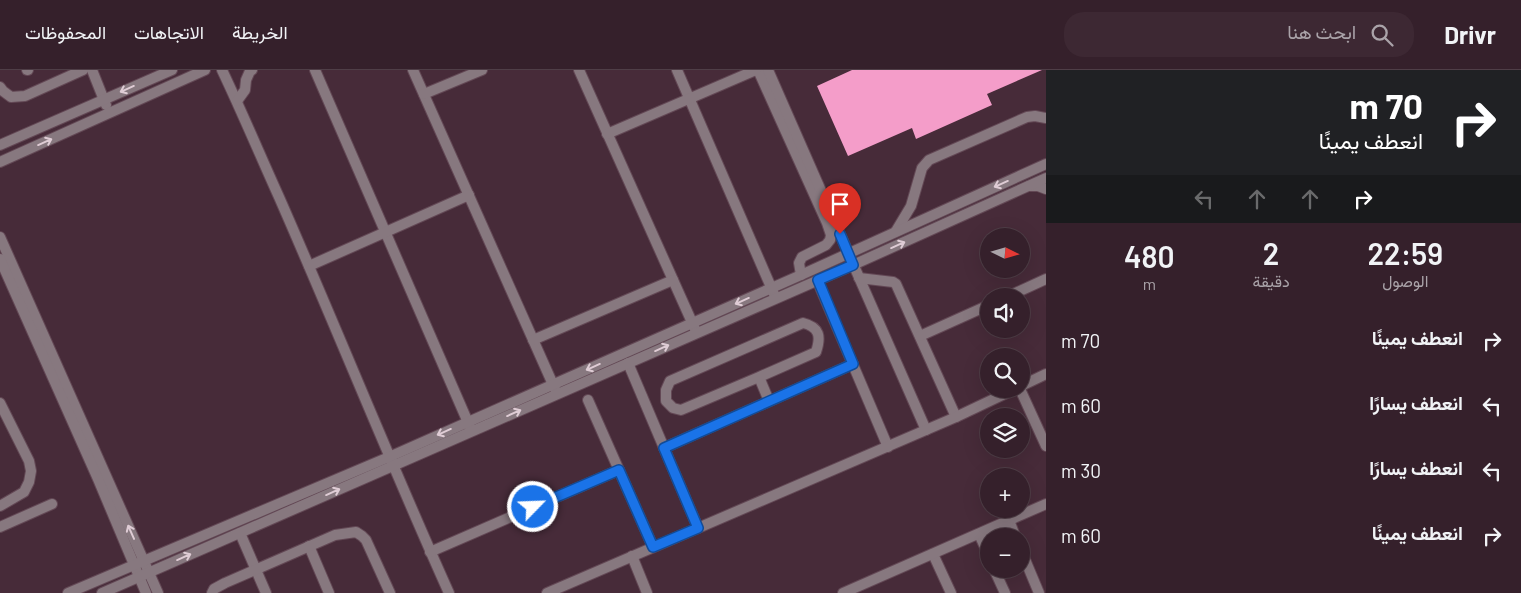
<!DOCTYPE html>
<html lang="ar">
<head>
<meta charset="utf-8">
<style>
  body { margin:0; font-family:Barlow,Vazirmatn,sans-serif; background:#3d2833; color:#f1f3f6; direction:rtl; height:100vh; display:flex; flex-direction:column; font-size:19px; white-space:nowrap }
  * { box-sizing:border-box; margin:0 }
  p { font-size:16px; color:#aaa3a9 }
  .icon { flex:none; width:28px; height:28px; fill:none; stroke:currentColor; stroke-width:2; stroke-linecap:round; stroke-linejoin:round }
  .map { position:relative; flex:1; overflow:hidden; direction:ltr }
  .drawer { display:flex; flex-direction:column; background:#35202b; width:475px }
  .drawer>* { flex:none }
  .banner { background:#202124; color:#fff; overflow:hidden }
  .needle { width:32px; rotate:95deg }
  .buttons { position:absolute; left:980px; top:158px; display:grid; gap:10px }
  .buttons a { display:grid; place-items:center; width:50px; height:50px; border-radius:50%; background:#35202b; box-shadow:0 5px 20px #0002,0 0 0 1px #4f3e47; font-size:25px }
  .pin { position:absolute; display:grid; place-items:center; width:42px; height:42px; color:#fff; margin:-51px -21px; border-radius:50% 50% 50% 0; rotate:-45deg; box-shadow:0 0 5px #0007 }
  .pin .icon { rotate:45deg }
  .me { position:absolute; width:55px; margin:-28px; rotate:66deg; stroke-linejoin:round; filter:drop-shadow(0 0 4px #0008) }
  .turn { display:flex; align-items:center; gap:18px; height:105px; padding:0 15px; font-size:22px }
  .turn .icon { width:65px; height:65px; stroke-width:2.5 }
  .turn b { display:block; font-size:35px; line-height:42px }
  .lanes { display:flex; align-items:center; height:48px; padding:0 15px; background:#0003; justify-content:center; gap:25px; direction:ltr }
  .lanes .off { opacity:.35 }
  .eta { display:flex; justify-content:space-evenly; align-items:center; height:85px; text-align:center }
  .eta b { font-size:30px; font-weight:600; line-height:35px }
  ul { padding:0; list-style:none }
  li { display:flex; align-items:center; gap:15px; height:65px; padding:0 15px }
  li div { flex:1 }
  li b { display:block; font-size:19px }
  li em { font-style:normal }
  header { display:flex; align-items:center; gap:30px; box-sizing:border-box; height:70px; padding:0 25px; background:#35202b; border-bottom:1px solid #4f3e47 }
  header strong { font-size:24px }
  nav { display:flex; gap:28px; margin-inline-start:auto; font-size:18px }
  .search { width:350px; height:45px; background:#3d2833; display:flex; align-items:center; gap:12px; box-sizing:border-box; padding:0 18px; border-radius:20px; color:#aaa3a9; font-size:19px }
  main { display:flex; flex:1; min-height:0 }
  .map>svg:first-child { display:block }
</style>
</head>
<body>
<header>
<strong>Drivr</strong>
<div class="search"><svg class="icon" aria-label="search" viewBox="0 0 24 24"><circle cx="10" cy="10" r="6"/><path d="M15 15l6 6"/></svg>ابحث هنا</div>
<nav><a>الخريطة</a><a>الاتجاهات</a><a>المحفوظات</a></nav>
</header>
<main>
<section class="drawer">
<div class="banner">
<div class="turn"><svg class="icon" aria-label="right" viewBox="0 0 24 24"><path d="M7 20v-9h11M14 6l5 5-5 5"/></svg><div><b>70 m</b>انعطف يمينًا</div></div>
<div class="lanes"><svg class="icon off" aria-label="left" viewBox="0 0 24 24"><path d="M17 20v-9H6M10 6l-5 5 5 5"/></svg><svg class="icon off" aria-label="ahead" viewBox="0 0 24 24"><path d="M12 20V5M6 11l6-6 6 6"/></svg><svg class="icon off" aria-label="ahead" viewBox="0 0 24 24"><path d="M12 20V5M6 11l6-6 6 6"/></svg><svg class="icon" aria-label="right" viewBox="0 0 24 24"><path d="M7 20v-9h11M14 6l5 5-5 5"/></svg></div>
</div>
<div class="eta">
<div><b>22:59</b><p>الوصول</p></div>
<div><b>2</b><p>دقيقة</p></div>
<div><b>480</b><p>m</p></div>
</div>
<ul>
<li><svg class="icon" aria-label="right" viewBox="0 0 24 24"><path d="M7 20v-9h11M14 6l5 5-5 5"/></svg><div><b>انعطف يمينًا</b></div><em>70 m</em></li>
<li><svg class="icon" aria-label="left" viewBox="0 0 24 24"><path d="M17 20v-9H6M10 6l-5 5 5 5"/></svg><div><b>انعطف يسارًا</b></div><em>60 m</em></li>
<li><svg class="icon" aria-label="left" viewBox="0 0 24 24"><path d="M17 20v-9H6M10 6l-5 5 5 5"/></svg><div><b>انعطف يسارًا</b></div><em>30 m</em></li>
<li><svg class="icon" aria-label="right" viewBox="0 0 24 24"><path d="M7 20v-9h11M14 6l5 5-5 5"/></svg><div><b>انعطف يمينًا</b></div><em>60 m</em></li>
</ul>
</section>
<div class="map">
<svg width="1046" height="523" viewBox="0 0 1046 523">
  <rect width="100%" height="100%" fill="#472b39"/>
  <polygon fill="#f49dc9" points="852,0 1042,0 987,24 992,35 916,69 912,58 848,86 817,16"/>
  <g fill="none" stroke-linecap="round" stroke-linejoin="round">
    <g stroke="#634855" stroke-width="12">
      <g id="minor">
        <polyline points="27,0 28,0"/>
        <polyline points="92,0 106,35"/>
        <path d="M222,0C242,42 260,85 279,127C337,259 390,392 449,523"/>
        <polyline points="315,0 470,357"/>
        <polyline points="413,0 555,319"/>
        <polyline points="579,0 695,259"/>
        <polyline points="677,0 774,224"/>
        <polyline points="758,0 827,153 831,165 830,170 826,175 802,187 799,193 801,205"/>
        <polyline points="768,0 926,360"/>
        <polyline points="0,17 3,21 11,27 25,26 83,0"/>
        <polyline points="424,24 482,0"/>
        <polyline points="237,31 245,20 246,10 250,1 252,0"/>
        <polyline points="607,64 756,0"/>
        <polyline points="0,75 172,0"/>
        <polyline points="0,92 205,0"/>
        <polyline points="1029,116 1038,116 1046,119"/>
        <polyline points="896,161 911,136 922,98 929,90 1027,47 1035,46 1046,48"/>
        <polyline points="0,167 158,523"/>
        <polyline points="0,189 98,409 146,523"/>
        <polyline points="309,196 469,125"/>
        <polyline points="859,208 893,212 896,214 956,347"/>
        <polyline points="817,210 888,377"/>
        <polyline points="1009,226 1046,209"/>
        <polyline points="920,266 989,235"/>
        <polyline points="533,270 673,210"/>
        <polyline points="628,293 698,458"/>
        <path d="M759,307L816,282C821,267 820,257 803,253L670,311L666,320V331L673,338L681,340L759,307L769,331"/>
        <polyline points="1021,316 1046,304"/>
        <polyline points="1020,319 1046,376"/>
        <polyline points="588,330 653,477"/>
        <polyline points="0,333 29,391 31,401 29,412 24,422 0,436"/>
        <polyline points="664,378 853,294"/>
        <polyline points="1009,450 1015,466"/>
        <polyline points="0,457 52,434"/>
        <polyline points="240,463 266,523"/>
        <polyline points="979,464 989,486"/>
        <polyline points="309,476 329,523"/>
        <polyline points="1021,480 1039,523"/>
        <polyline points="430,482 619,400"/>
        <polyline points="933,484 951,523"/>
        <polyline points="632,486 647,523"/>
        <polyline points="994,499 1005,523"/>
        <polyline points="68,523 389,387 801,205 1046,94"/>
        <polyline points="102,523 853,195 1046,108"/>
        <polyline points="212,523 214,519 225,513 335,465 356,462 362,466 366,470 390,523"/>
        <polyline points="547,523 956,347 1015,319"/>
        <polyline points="843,523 1046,434"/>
      </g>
    </g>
    <use href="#minor" stroke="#87787f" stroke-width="10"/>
  </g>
  <defs><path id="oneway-shaft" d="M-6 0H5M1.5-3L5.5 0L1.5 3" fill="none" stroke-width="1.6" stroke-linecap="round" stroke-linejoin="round" transform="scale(1.25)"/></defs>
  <g stroke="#dfccd5">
    <use href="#oneway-shaft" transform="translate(127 19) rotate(156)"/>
    <use href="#oneway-shaft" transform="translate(45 72) rotate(-24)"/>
    <use href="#oneway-shaft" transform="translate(1001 114) rotate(156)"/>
    <use href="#oneway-shaft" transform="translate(898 175) rotate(-24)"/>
    <use href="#oneway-shaft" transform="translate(742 231) rotate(156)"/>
    <use href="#oneway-shaft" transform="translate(662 278) rotate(-24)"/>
    <use href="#oneway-shaft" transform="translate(593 297) rotate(156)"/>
    <use href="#oneway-shaft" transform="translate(514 343) rotate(-24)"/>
    <use href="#oneway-shaft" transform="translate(444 362) rotate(156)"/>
    <use href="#oneway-shaft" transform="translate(333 422) rotate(-24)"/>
    <use href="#oneway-shaft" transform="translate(131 462) rotate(-114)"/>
    <use href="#oneway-shaft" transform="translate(184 487) rotate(-24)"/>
  </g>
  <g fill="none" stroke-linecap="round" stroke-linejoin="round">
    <g stroke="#114b97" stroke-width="12">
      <polyline id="route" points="533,437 619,400 653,477 698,458 664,378 853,294 818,210 853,195 840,164"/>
    </g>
    <use href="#route" stroke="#1a73e8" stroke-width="9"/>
  </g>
</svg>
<div class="buttons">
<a><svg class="needle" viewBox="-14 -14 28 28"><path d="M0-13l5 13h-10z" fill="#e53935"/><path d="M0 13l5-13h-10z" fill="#aaa3a9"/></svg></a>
<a><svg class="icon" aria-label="sound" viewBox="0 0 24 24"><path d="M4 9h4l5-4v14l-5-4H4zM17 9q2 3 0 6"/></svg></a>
<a><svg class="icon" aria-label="search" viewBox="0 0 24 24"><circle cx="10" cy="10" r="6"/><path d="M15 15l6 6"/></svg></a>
<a><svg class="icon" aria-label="layers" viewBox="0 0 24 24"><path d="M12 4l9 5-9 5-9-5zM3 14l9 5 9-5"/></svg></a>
<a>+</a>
<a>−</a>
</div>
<div class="pin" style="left:840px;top:164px;background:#d93025"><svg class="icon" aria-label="arrive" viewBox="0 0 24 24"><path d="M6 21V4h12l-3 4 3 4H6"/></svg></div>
<svg class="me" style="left:533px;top:437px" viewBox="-20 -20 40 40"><circle r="17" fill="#1a73e8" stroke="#fff" stroke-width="3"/><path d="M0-11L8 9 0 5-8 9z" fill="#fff"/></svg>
</div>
</main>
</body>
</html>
